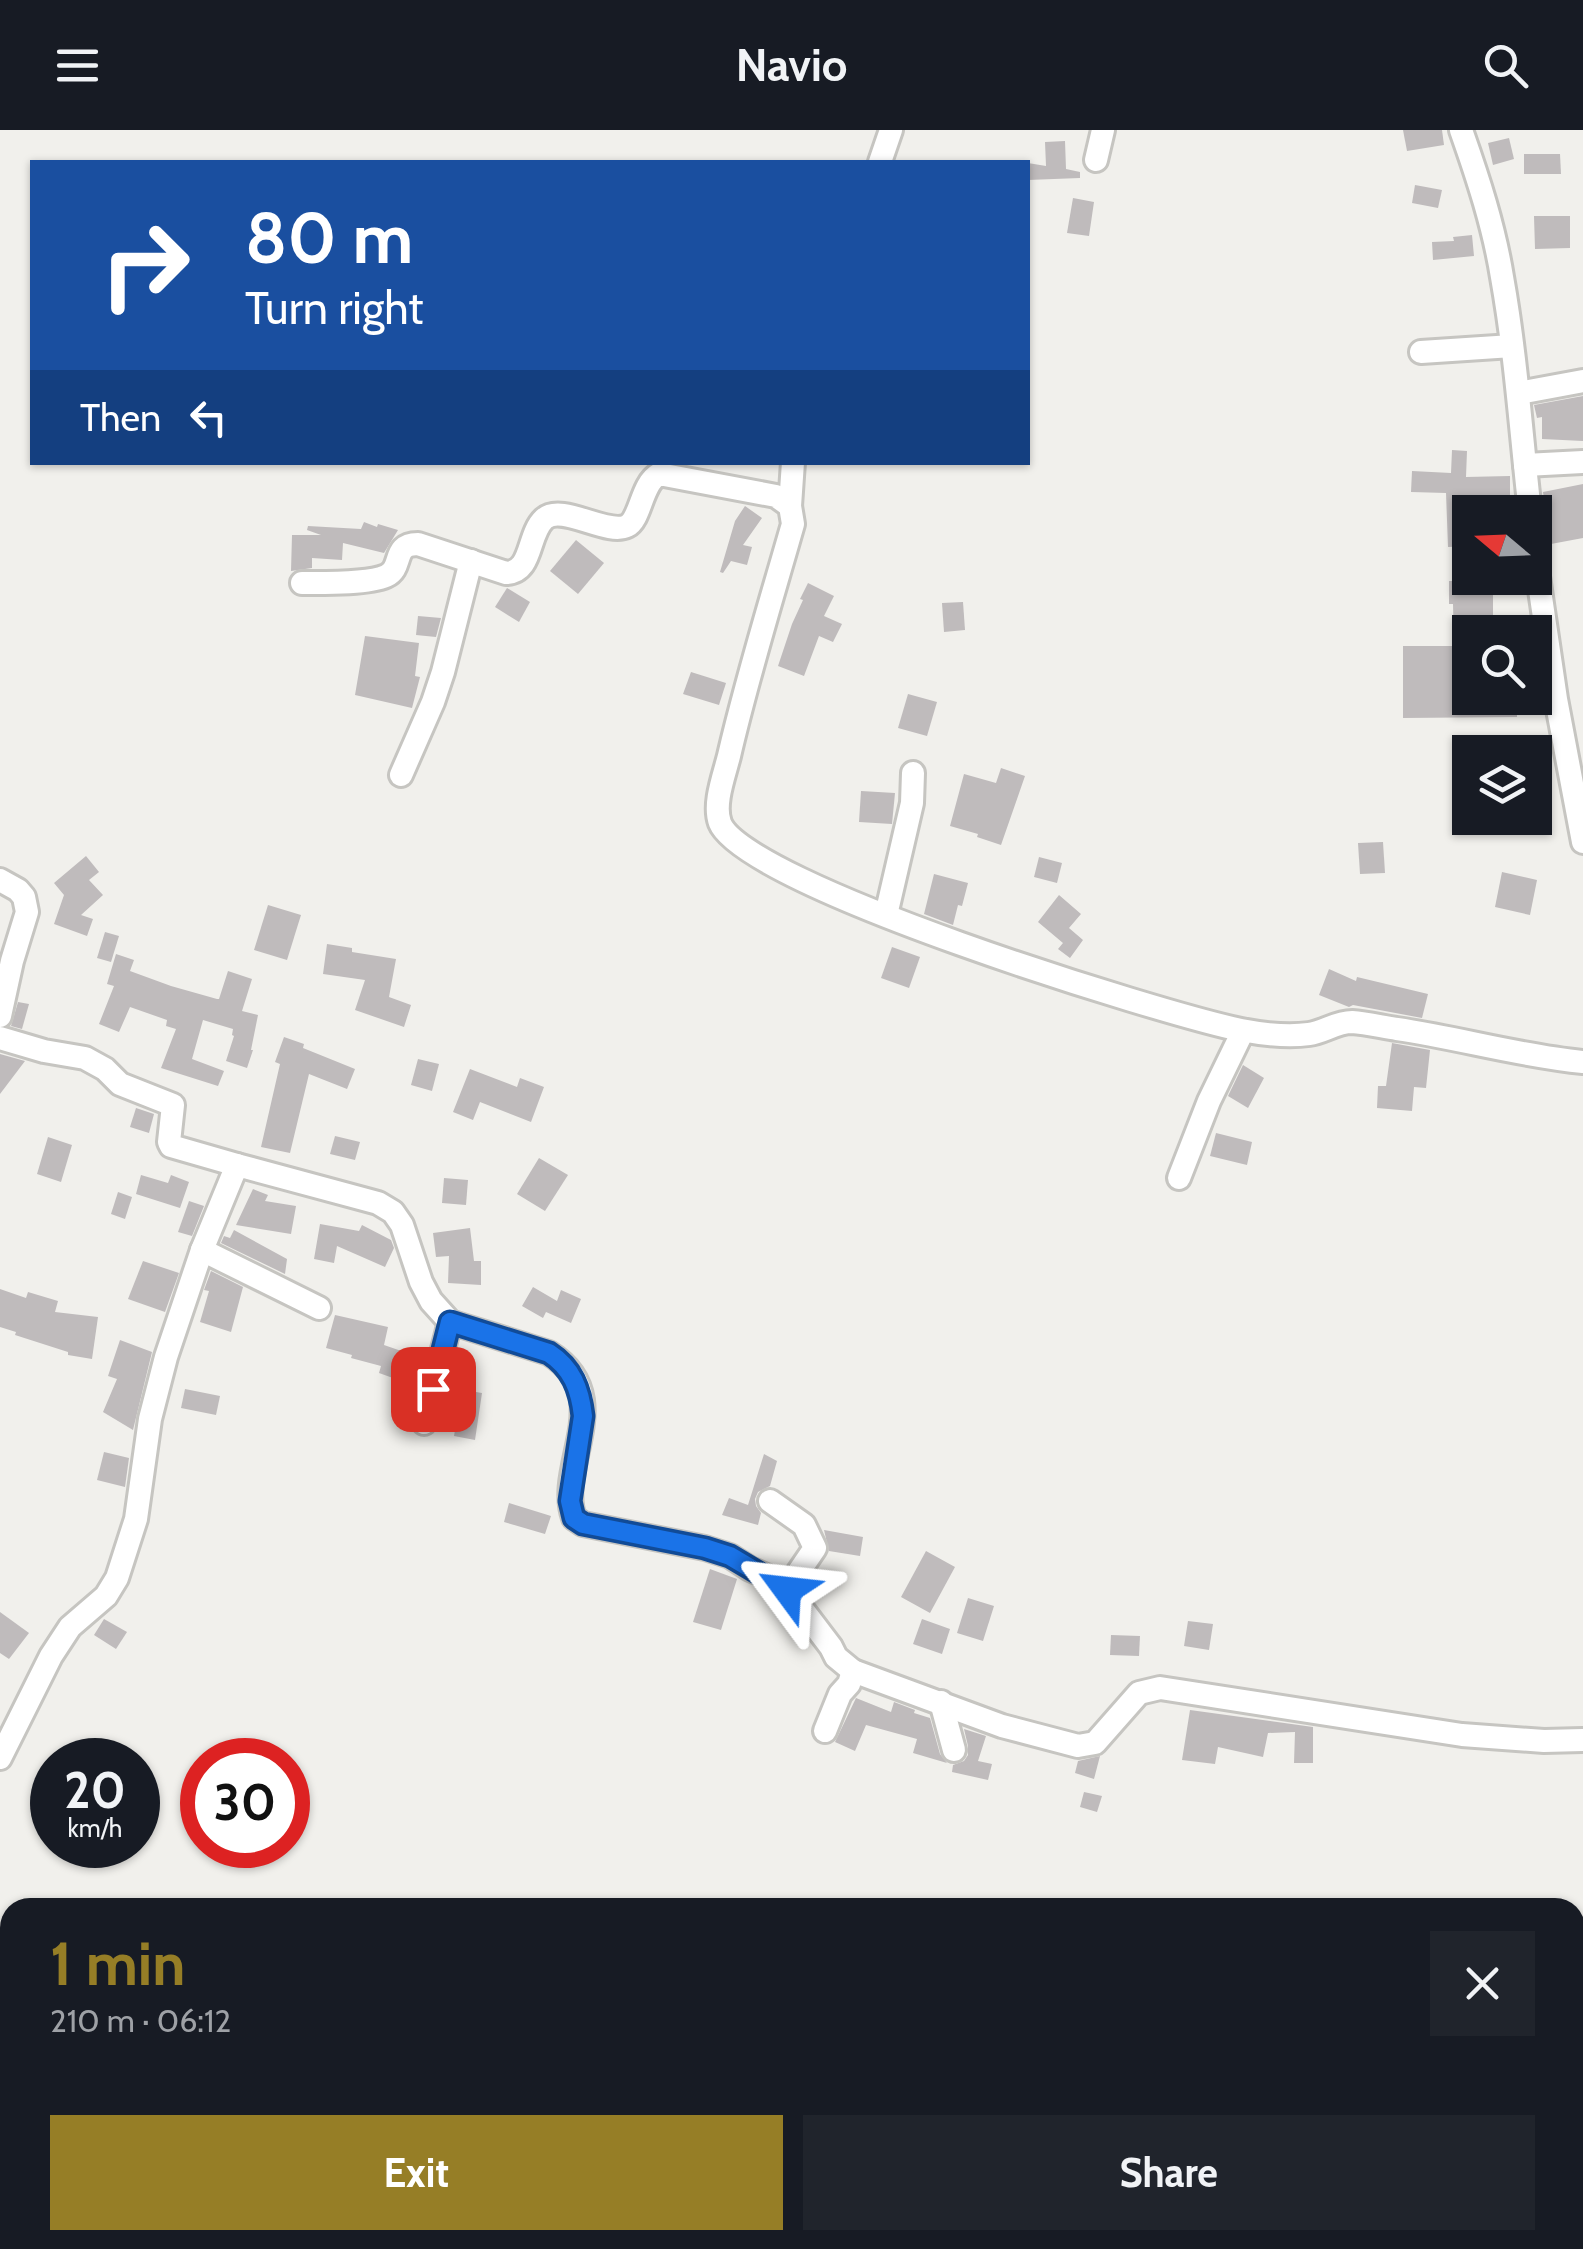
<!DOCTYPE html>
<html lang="en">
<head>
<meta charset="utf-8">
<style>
  body { margin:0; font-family:Cabin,sans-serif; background:#20242c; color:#f1f3f6; height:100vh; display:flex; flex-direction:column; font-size:38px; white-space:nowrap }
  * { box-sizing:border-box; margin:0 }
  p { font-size:32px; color:#9ea1a6 }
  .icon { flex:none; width:55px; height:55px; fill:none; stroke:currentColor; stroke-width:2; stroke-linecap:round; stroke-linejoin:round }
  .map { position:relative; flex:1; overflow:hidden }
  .side { position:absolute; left:0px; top:1768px; width:1585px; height:352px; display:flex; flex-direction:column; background:#171b24; border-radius:30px 30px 0 0; box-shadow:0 2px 8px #0004 }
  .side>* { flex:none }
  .banner { position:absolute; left:30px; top:30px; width:1000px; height:305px; border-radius:0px; box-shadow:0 2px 8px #0004; background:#1a4fa0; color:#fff; overflow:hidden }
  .needle { width:65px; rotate:289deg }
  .tools { position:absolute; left:1452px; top:365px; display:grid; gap:20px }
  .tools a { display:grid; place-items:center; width:100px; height:100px; border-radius:0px; background:#171b24; box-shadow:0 2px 8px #0004; font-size:50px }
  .speed { position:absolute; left:30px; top:1608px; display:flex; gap:20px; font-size:50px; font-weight:700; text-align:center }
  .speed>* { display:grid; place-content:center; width:130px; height:130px; border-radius:50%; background:#171b24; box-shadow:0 2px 8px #0004; line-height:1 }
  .speed small { font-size:25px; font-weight:400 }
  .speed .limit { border:15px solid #d22; background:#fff; color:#111 }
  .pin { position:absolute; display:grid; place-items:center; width:85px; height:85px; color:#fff; margin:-42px; border-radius:20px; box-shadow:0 5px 15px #0006 }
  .me { position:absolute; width:110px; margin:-55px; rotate:300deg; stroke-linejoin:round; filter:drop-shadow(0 0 8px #0008) }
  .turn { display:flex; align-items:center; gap:35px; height:210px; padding:0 50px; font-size:45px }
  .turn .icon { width:130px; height:130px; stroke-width:2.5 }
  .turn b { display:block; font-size:70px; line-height:85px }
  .then { display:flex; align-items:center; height:95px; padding:0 50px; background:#0003; gap:20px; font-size:38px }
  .round { display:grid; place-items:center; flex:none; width:105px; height:105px; border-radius:0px; background:#20242c }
  .headline { display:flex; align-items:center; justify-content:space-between; height:170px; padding:0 50px }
  h1 { font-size:60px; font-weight:800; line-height:75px; color:#967e26 }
  .button { display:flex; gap:20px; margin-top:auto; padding:20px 50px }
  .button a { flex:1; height:115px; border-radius:0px; background:#967e26; color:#fff; font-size:40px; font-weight:800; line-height:115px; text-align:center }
  .button a+a { background:#20242c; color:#f1f3f6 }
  header { display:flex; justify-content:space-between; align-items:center; height:130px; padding:0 50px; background:#171b24; font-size:45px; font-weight:800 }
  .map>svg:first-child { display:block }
</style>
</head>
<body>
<header><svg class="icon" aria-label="menu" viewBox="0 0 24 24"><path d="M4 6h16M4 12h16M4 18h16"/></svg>Navio<svg class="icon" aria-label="search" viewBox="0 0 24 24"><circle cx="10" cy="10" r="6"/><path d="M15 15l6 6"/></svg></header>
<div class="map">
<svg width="1583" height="2119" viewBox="0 0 1583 2119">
  <rect width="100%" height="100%" fill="#f1f0ec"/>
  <g fill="#bfbbbc">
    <polygon points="1403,0 1442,0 1444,15 1407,21"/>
    <polygon points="1509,8 1514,29 1493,35 1488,13"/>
    <polygon points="1065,11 1066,39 1080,42 1080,48 1028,50 1028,33 1046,36 1045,12"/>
    <polygon points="1524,24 1560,24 1561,44 1524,44"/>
    <polygon points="1415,55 1442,60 1438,78 1412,73"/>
    <polygon points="1073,68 1094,72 1089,106 1067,103"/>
    <polygon points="1534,86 1570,86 1570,118 1535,119"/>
    <polygon points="1472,105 1474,126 1433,130 1432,112 1454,111 1453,107"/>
    <polygon points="1583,266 1583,311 1542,309 1542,287 1537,288 1534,275"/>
    <polygon points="1452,320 1467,321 1466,347 1510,346 1510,371 1475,372 1476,382 1470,382 1470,416 1448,417 1446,363 1411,362 1412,341 1451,343"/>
    <polygon points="1583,354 1583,408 1551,414 1543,362"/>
    <polygon points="745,376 762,388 743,415 752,417 747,435 731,431 723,443 720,442 735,391"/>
    <polygon points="364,392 377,397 378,394 398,400 384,423 343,413 342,430 312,428 312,438 291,441 292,405 321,405 307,400 308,396 361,399"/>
    <polygon points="576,410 604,433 578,464 550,441"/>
    <polygon points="1449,451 1493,451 1493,489 1504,489 1504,502 1470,502 1470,568 1517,568 1517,587 1403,588 1403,516 1454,516 1453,474 1449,474"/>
    <polygon points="808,453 834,466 824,486 842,494 833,512 819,506 804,546 778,536 792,494 803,470 800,469"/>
    <polygon points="507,458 530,472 519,492 495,477"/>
    <polygon points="963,472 965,500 944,502 942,473"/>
    <polygon points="418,486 441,488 436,507 416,505"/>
    <polygon points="365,506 419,513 415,546 420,547 412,578 355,565"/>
    <polygon points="691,542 726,553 719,575 683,564"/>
    <polygon points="908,564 937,572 927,606 898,598"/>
    <polygon points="1001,638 1025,646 1001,715 977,707 978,704 950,696 964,644 996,653"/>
    <polygon points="861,661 895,663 892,694 859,692"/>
    <polygon points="1383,712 1385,743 1360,744 1358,713"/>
    <polygon points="86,726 99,742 89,750 103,765 81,785 93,789 87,806 54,794 64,765 54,753"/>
    <polygon points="1039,727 1062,733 1057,753 1034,747"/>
    <polygon points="1502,742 1537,750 1530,785 1495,777"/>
    <polygon points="934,744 968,753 962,776 958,775 953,795 924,784"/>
    <polygon points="1059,765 1081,784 1069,798 1083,810 1070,828 1058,819 1063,813 1038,792"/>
    <polygon points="268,775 301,785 287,830 254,820"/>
    <polygon points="105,802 119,806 111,832 97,828"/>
    <polygon points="327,814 352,818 352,822 396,829 389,867 411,875 404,897 355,880 365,850 323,844"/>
    <polygon points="892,817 920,827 909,858 881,848"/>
    <polygon points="116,824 134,830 130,841 171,856 217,869 219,869 228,841 252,849 242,881 258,885 251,920 253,920 247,938 226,931 234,906 232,905 233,899 203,890 192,929 224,941 218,956 161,938 176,899 166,896 167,890 130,877 119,902 99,894 114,856 107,854"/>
    <polygon points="1329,839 1356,851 1357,847 1428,864 1422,888 1353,875 1349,877 1319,865"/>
    <polygon points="18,872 29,874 22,899 11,896"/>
    <polygon points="284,907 304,914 303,918 355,939 347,959 309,944 290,1023 261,1017 280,934 275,932"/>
    <polygon points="1392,913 1430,920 1426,958 1414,957 1412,981 1377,978 1378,956 1386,956"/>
    <polygon points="0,924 25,931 0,964"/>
    <polygon points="418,929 439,934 432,961 411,955"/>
    <polygon points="1243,935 1264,948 1248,978 1228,966"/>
    <polygon points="470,939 517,957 520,948 544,957 531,992 480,972 473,990 453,982"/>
    <polygon points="136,978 154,984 149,1003 130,997"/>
    <polygon points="1216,1003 1252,1012 1247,1035 1210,1026"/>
    <polygon points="335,1006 360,1012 355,1030 330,1024"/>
    <polygon points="48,1007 72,1015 61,1052 37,1044"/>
    <polygon points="539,1028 568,1045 545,1081 517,1064"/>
    <polygon points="141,1045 168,1053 171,1045 189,1052 180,1078 136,1064"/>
    <polygon points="444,1048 468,1050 466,1075 442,1073"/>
    <polygon points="253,1059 268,1065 265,1071 296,1076 291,1104 236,1095"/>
    <polygon points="118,1062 132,1067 125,1089 111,1084"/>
    <polygon points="189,1071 204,1076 192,1106 178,1102"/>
    <polygon points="320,1094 359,1101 362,1095 391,1110 394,1118 385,1137 337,1116 334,1133 314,1129"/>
    <polygon points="470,1098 474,1131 481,1131 481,1155 448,1153 449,1126 436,1127 433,1103"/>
    <polygon points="234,1100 287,1129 285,1144 221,1113 224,1106 230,1108"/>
    <polygon points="143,1131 179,1143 165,1182 128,1169"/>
    <polygon points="211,1141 243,1157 231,1202 200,1192 209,1161 204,1160"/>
    <polygon points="533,1157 557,1171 561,1160 581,1169 571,1193 546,1182 543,1188 522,1176"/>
    <polygon points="0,1159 26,1168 28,1162 58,1171 55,1182 98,1187 92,1229 68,1225 68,1222 15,1205 16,1202 0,1197"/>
    <polygon points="335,1185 388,1197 384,1215 410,1224 411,1219 426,1224 418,1257 379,1243 381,1236 351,1228 352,1225 326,1218"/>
    <polygon points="120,1210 152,1222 133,1300 103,1282 117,1249 108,1246"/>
    <polygon points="453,1241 462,1244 458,1259 482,1263 475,1310 454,1306 458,1282 443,1278"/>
    <polygon points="185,1259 220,1266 216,1285 181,1278"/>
    <polygon points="104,1322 129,1328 125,1357 97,1350"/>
    <polygon points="764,1324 777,1331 770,1356 758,1362 755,1369 756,1376 761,1383 758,1395 722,1385 729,1368 748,1375"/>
    <polygon points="509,1373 551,1386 545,1404 504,1392"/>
    <polygon points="824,1400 863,1407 860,1426 829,1421"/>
    <polygon points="926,1421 955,1437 930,1483 901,1467"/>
    <polygon points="710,1439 737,1449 721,1500 693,1492"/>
    <polygon points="968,1468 994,1476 983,1511 957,1503"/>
    <polygon points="0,1482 29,1503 9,1529 0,1523"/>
    <polygon points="104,1489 127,1502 116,1519 94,1505"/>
    <polygon points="922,1489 950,1499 942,1524 913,1514"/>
    <polygon points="1188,1491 1213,1494 1209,1520 1184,1516"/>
    <polygon points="1111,1505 1140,1506 1139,1526 1110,1525"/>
    <polygon points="856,1568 891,1582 894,1572 915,1580 914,1583 930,1588 940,1624 947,1633 913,1623 917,1609 866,1595 855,1621 835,1612"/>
    <polygon points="1190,1580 1313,1597 1313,1633 1294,1633 1295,1602 1268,1603 1263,1627 1218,1617 1215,1634 1182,1630"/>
    <polygon points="964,1599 986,1606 978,1631 992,1634 988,1650 952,1642 953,1635 964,1631 968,1625 968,1616"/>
    <polygon points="1100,1626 1094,1649 1075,1643 1078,1631"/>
    <polygon points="1084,1662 1102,1666 1097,1682 1080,1677"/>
  </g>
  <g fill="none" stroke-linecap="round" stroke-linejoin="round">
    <g stroke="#c6c5c1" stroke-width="28">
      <g id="minor">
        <path d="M1461,0C1478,48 1494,97 1502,147C1516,225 1521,304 1530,382"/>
        <polyline points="1096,30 1103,0"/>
        <polyline points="880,32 891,0"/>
        <polyline points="1421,222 1512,216"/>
        <polyline points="1519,263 1583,251"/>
        <polyline points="1525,335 1583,332"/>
        <polyline points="790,376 793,332"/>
        <polyline points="1535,426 1556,569 1583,712"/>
        <path d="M302,453C322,453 368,454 386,446C404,438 391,414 418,414L506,443C533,442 527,405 544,389C562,373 607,406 627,396C641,389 641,354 659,344L776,366L790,376L793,394C771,471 747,548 729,626C724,646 713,674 720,693C744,755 1163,884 1241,900C1262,904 1288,907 1309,904C1324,902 1336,892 1352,892C1367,893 1383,897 1397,899C1459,908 1520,926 1583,932"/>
        <polyline points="401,645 433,572 443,542 471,431"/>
        <polyline points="0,750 18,760 24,767 27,782 12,831 0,886"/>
        <polyline points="886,785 912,673 913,643"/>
        <polyline points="0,908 44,921 85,928 105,939 120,954 173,975 169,1012 171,1016 237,1035"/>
        <polyline points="1179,1048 1209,971 1243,901"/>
        <polyline points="202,1120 319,1178"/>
        <polyline points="424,1293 450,1192"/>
        <polyline points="770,1371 804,1395 815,1418 787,1459"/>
        <polyline points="941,1572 954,1620"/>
        <polyline points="825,1601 840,1564 849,1554 853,1541"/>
        <path d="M0,1628L51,1526L70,1497L106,1466L117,1448L136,1389L150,1289L166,1227L202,1120L237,1035L378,1073L393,1082L402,1095L421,1152L431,1171L450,1192L549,1223C619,1267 555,1336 574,1388L583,1394L705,1418L730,1426L750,1439L773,1449L787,1459L831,1517L836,1527L853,1541L1002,1596L1078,1616L1095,1613L1139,1563L1160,1558L1462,1605L1544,1611L1583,1610"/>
      </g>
    </g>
    <use href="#minor" stroke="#fff" stroke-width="22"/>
  </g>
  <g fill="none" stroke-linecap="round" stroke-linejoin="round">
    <g stroke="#114b97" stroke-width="25">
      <path id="route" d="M433,1259L450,1192L549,1223C572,1238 580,1259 583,1286L570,1371L574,1388L583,1394L705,1418L730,1426L787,1460"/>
    </g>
    <use href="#route" stroke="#1a73e8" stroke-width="18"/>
  </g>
</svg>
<div class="tools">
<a><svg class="needle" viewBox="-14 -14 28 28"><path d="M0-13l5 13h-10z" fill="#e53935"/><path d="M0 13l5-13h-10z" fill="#9ea1a6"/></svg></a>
<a><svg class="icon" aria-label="search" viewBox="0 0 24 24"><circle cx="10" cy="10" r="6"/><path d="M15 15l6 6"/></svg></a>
<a><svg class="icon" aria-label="layers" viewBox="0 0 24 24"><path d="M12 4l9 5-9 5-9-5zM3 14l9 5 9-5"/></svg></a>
</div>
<div class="speed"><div>20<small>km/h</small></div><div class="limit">30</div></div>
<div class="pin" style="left:433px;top:1259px;background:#d93025"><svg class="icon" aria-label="arrive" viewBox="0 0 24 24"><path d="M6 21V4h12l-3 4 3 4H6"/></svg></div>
<svg class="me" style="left:787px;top:1460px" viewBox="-20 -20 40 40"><path d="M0-17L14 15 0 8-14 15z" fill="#1a73e8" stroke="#fff" stroke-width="4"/></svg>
<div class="banner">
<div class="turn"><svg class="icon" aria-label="right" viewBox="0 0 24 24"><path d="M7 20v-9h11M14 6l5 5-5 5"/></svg><div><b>80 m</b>Turn right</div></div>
<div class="then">Then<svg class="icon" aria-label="left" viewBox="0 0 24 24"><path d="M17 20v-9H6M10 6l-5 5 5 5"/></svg></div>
</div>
<section class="side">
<div class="headline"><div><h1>1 min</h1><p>210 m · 06:12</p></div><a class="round"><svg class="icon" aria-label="close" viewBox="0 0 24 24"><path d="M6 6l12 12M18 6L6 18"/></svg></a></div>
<div class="button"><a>Exit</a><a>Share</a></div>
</section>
</div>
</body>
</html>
